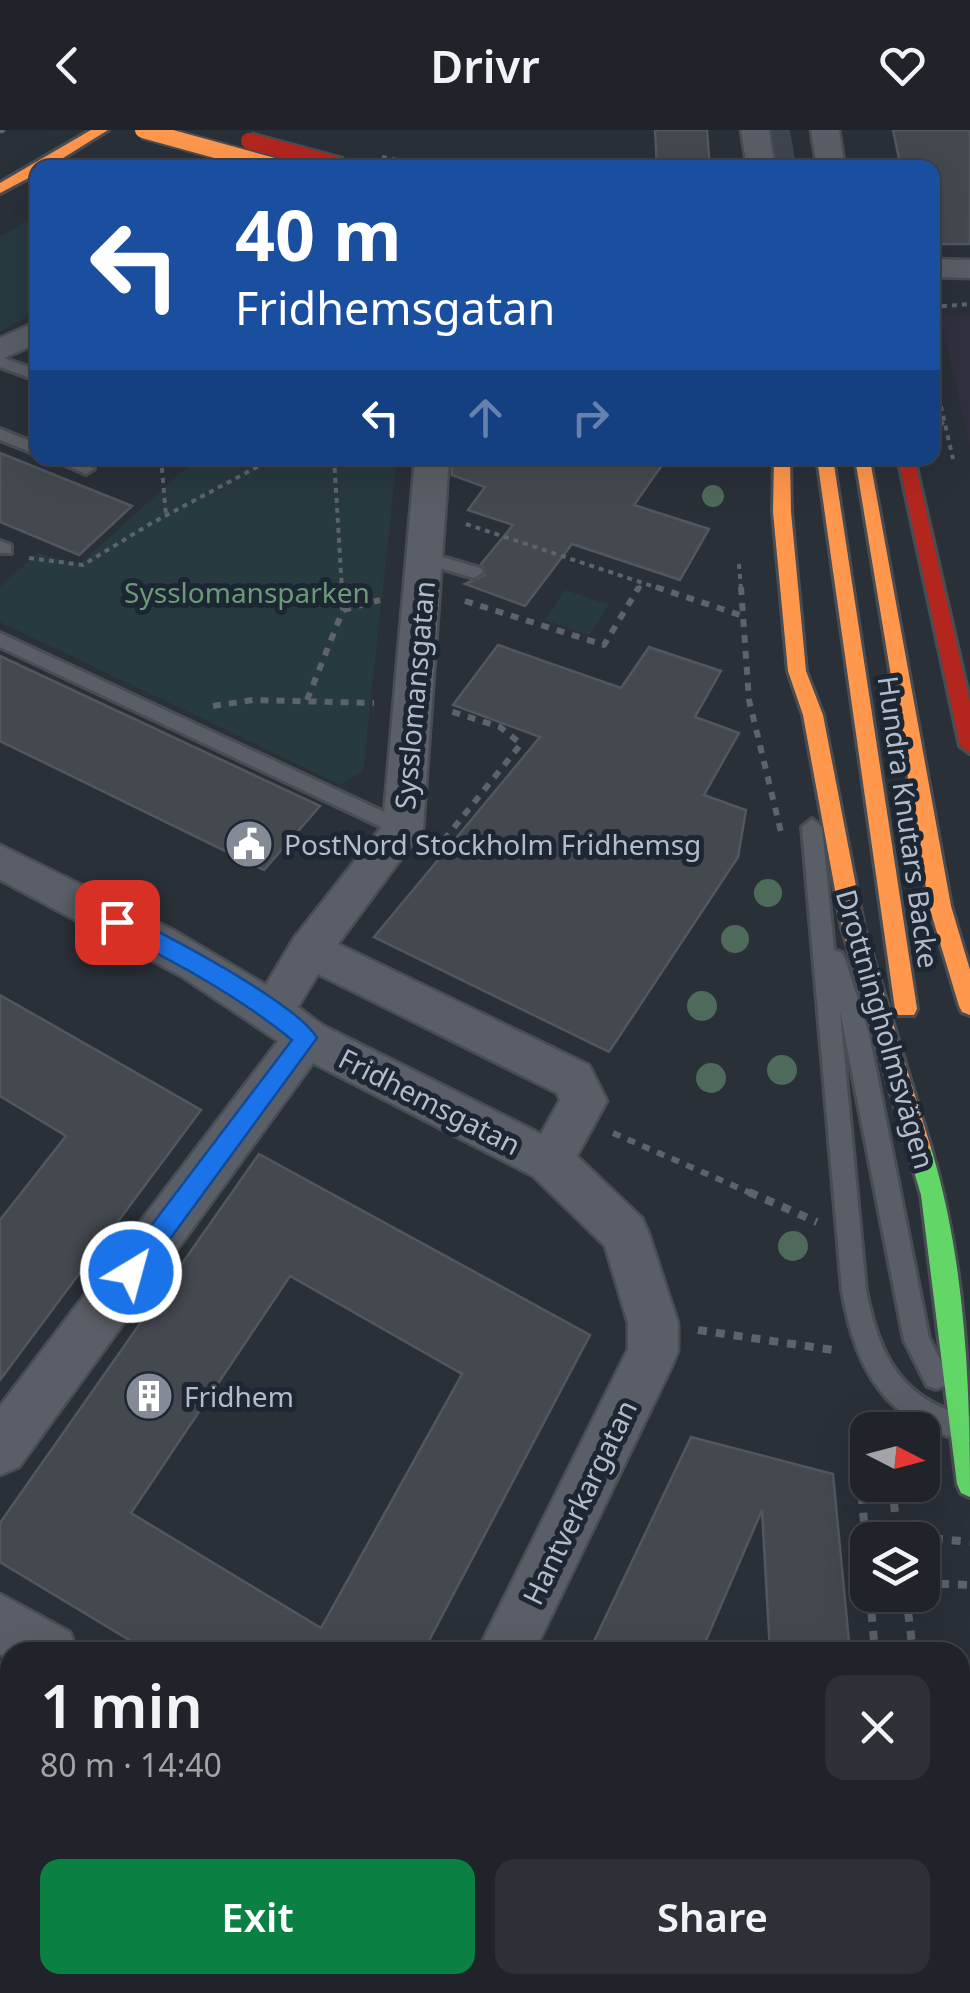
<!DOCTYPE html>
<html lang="en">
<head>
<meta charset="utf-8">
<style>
  body { margin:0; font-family:"Noto Sans",sans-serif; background:#2d3036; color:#f1f3f6; height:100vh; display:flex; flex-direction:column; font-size:38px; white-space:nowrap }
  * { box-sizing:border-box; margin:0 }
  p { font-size:32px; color:#a2a4a8 }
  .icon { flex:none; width:55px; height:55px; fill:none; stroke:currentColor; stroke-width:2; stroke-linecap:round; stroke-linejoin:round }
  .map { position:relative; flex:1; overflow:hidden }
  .details { position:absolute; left:0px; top:1512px; width:970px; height:352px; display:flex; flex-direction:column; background:#20242a; border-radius:30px 30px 0 0; box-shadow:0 10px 40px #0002,0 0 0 2px #3d4147 }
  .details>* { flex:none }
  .hud { position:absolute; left:30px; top:30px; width:910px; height:305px; border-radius:20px; box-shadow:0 10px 40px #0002,0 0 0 2px #3d4147; background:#1a4fa0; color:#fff; overflow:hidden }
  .needle { width:65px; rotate:96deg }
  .controls { position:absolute; left:850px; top:1282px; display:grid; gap:20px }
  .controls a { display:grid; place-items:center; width:90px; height:90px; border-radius:20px; background:#20242a; box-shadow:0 10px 40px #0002,0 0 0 2px #3d4147; font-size:50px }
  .pin { position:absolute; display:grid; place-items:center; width:85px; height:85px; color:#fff; margin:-42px; border-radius:20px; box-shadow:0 5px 15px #0006 }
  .me { position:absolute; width:110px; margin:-55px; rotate:37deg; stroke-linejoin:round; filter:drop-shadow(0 0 8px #0008) }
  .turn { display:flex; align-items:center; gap:35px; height:210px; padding:0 40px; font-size:45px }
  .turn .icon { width:130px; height:130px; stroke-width:2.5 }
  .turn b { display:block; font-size:70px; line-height:85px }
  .lanes { display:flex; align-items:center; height:95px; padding:0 40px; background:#0003; justify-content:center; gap:50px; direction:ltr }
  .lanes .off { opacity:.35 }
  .round { display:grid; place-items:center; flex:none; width:105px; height:105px; border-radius:20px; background:#2d3036 }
  .head { display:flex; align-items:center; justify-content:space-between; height:170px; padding:0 40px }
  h1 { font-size:60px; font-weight:600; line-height:75px }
  .action { display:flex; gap:20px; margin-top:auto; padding:20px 40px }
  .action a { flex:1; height:115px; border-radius:20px; background:#0b8043; color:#fff; font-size:40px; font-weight:600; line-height:115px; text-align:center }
  .action a+a { background:#2d3036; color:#f1f3f6 }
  header { display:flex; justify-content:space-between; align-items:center; height:130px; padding:0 40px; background:#20242a; font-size:45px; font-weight:600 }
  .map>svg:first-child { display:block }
</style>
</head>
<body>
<header><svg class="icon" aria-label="back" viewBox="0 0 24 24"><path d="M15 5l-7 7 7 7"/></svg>Drivr<svg class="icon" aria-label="heart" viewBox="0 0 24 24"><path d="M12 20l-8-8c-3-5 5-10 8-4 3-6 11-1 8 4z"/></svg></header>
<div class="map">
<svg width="970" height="1863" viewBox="0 0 970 1863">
  <rect width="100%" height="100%" fill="#2a3038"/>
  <polygon fill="#31303e" points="939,185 970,185 970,317 943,200"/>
  <g fill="#273a3e">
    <polygon points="37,84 37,181 0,202 0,107"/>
    <polygon points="197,328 397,328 363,641 341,655 0,492 0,457 38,423 79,435"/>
    <polygon points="565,460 609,475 589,505 545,490"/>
  </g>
  <g fill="#444950" stroke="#52575f" stroke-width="2.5" fill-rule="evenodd">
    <polygon points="655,0 707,0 710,38 657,38"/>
    <polygon points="893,0 970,0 970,114 932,114 932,38 901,38"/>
    <polygon points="0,323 132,376 79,425 0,392"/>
    <polygon points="452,328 667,328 634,375 709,399 680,450 572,414 525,476 465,454 485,445 481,434 513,395 468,380 485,357 452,345"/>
    <polygon points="498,515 621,558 649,517 721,541 695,587 739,603 704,665 746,680 738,727 609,922 374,807 540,607 453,575"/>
    <polygon points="0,526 320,676 264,740 0,611"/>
    <polygon points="0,865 201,980 0,1250 0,1090 66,1006 0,966"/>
    <path d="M259,1024L590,1205L423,1522H149L0,1432V1393ZM290,1146L462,1244L321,1498L131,1383Z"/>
    <polygon points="691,1307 833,1344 850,1522 770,1522 762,1380 701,1522 589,1522"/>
  </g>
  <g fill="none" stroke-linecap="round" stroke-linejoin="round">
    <polyline stroke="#3f454e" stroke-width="39" stroke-dasharray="39 19" stroke-linecap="butt" points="770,0 777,38"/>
    <g stroke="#484c53" stroke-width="6">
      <g id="lane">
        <polygon points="0,227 38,240 38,251 0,237"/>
        <polygon points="0,299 38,314 38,325 0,310"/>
        <polygon points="49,328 72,328 94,339 86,344"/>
        <polygon points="0,411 11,415 11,423 0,423"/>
        <polygon points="425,422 480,438 483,442 474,448 419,432 419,424"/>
        <polygon points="0,503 410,694 413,699 410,704 396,704 0,517"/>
        <path d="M812,689L822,697L834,820L842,823L845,829L869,904L929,1208L949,1247L945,1256L936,1259L927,1256L904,1210L840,881L866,1160C878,1223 901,1272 970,1286V1312C885,1294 855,1239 842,1160L802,697Z"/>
      </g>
    </g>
    <g stroke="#484c53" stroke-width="5">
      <g id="street">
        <polygon points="741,0 769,0 775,38 747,38"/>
        <polygon points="811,0 839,0 845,38 817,38"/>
        <polygon points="932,129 970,130 970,148 932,147"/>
        <polygon points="38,191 38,213 0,230 0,208"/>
        <path d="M415,328H449L423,699L338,814L589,935L607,971L577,1026L642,1088L649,1104L678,1193V1221L671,1238L534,1522H477L628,1219V1193L605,1116L533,1046L313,933L19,1337L0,1345V1276L278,911L181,846L0,750V715L173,800L266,855L294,808L383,695ZM318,844L557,963L560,970L541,1004L322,895L298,877Z"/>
        <polygon points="0,1464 70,1502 78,1522 10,1522 10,1530 0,1524"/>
        <polygon points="306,1855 369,1855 366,1863 303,1863"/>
      </g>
    </g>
    <g stroke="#484c53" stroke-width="6">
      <path id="fast" d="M919,1008L927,1011L931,1018C965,1130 970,1251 970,1367L961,1363L957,1354L921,1065L907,1018L911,1011Z"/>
    </g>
    <g stroke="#484c53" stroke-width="6">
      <g id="slow">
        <polygon points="91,0 108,0 47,38 38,38 38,43 0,63 0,53"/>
        <polygon points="774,328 790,328 791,382 806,541 823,585 864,798 931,1018 927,1025 919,1028 911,1025 907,1018 842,798 803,585 788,541 773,382"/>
        <polygon points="817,328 833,328 917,879 914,885 898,885 895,879"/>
        <polygon points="855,328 870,330 951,776 970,840 970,885 962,882 959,876 929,776"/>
      </g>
    </g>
    <g stroke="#484c53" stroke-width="6">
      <polygon id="jam" points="898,328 914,328 970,573 970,623 960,616"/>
    </g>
    <g stroke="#5d636a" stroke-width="4" stroke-dasharray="5 5" stroke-linecap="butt">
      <polyline points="0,2 5,0"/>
      <polyline points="382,27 438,38"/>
      <polyline points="932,177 970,174"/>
      <polyline points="932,237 953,329"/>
      <polyline points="932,285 944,295"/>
      <polyline points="161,328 166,385"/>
      <polyline points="334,328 342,460"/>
      <polyline points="466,394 664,460"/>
      <polyline points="29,428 83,435 150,394 274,328"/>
      <polyline points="739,434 741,460"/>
      <polyline points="638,460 642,453"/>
    </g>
    <g stroke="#5d636a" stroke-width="6" stroke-dasharray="8 8" stroke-linecap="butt">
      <polyline points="656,457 740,485"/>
      <polyline points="741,457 749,570 781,702"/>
      <polyline points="465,471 604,515 639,457"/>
      <polyline points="343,480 380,470"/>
      <polyline points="307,570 343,480 342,457"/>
      <polyline points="213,576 253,570 374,573"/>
      <polyline points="444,710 521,614 500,597 450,581"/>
      <polyline points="613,1003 755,1065"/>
    </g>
    <g stroke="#5d636a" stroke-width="8" stroke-dasharray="9 9" stroke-linecap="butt">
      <polyline points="749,1062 817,1092"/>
      <polyline points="698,1200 833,1220"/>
      <polyline points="856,1293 868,1442"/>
      <polyline points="892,1355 898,1410"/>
      <polyline points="898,1405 970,1412"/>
      <polyline points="922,1453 970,1455"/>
      <polyline points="870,1465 875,1522"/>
      <polyline points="906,1465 913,1522"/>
      <polyline points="907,1855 908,1863"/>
      <polyline points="954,1855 955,1863"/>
    </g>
    <use href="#lane" fill="#5a5e66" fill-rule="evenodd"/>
    <use href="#street" fill="#5a5e66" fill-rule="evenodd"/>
    <use href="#fast" fill="#63d668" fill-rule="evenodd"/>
    <use href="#slow" fill="#ff974d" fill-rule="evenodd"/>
    <use href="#jam" fill="#b3261e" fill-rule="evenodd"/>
    <g stroke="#484c53" stroke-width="20" stroke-linecap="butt">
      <polyline id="slow-bridge" points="143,0 281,38"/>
    </g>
    <g stroke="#484c53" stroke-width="20" stroke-linecap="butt">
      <polyline id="jam-bridge" points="249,11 342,36"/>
    </g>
    <use href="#slow-bridge" stroke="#ff974d" stroke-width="16"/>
    <use href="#jam-bridge" stroke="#b3261e" stroke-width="16"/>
  </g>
  <g fill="#4e6a5a">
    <circle cx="713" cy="366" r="11"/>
    <circle cx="768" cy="763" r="14"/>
    <circle cx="735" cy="809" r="14"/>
    <circle cx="702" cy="876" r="15"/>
    <circle cx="782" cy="940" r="15"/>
    <circle cx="711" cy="948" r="15"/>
    <circle cx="793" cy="1116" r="15"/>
  </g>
  <path fill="#1a73e8" stroke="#114b97" stroke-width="2.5" d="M117,783C155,796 300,876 317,908L140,1150L131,1153L122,1150L119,1142L122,1134L292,910C236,864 172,831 109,798L106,792Z"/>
  <defs>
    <g id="civic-disc" transform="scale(2.5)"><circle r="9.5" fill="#848b96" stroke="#1d2633"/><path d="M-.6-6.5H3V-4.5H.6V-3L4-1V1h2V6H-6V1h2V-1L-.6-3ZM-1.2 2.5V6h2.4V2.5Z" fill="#fff"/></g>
    <g id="building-disc" transform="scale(2.5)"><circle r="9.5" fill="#848b96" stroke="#1d2633"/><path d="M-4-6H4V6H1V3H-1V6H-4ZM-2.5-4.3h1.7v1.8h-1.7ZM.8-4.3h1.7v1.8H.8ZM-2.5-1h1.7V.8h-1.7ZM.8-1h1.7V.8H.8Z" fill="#fff"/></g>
  </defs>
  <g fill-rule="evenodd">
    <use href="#civic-disc" x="249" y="714"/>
    <use href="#building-disc" x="149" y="1266"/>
  </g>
  <g text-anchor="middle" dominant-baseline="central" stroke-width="10" stroke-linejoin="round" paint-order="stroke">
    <g font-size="28" fill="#6b9a76" stroke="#1d2633">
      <text x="247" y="462">Sysslomansparken</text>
    </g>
    <g font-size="28" fill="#b4bcc9" stroke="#1d2633">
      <text transform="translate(414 565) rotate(-85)">Sysslomansgatan</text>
      <text transform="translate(909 692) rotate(82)">Hundra Knutars Backe</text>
      <text transform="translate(886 899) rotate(74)">Drottningholmsvägen</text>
      <text transform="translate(430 971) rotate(27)">Fridhemsgatan</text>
      <text transform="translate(579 1372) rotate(-64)">Hantverkargatan</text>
    </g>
    <g font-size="28" fill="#b4bcc9" stroke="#1d2633" text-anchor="start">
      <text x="284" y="714">PostNord Stockholm Fridhemsg</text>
      <text x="184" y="1266">Fridhem</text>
    </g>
  </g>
</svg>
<div class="controls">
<a><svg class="needle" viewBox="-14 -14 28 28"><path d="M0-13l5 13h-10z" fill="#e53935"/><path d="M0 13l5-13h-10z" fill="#a2a4a8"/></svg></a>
<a><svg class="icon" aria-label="layers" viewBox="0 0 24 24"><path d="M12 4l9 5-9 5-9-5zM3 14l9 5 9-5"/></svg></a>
</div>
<div class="pin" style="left:117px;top:792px;background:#d93025"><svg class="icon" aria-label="arrive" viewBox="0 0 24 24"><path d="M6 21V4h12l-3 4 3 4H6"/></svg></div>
<svg class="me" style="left:131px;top:1142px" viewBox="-20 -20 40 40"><circle r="17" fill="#1a73e8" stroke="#fff" stroke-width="3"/><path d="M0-11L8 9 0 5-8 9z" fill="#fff"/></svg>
<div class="hud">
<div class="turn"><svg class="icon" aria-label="left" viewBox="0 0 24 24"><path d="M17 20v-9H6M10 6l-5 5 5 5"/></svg><div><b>40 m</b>Fridhemsgatan</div></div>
<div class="lanes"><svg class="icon" aria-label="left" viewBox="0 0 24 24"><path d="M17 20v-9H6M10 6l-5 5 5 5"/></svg><svg class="icon off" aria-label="ahead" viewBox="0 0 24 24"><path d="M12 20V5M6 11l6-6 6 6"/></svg><svg class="icon off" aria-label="right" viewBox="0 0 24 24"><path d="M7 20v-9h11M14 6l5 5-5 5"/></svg></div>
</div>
<section class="details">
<div class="head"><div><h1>1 min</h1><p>80 m · 14:40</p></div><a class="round"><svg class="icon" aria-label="close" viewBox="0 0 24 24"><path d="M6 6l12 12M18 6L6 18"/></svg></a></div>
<div class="action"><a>Exit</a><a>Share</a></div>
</section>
</div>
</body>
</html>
